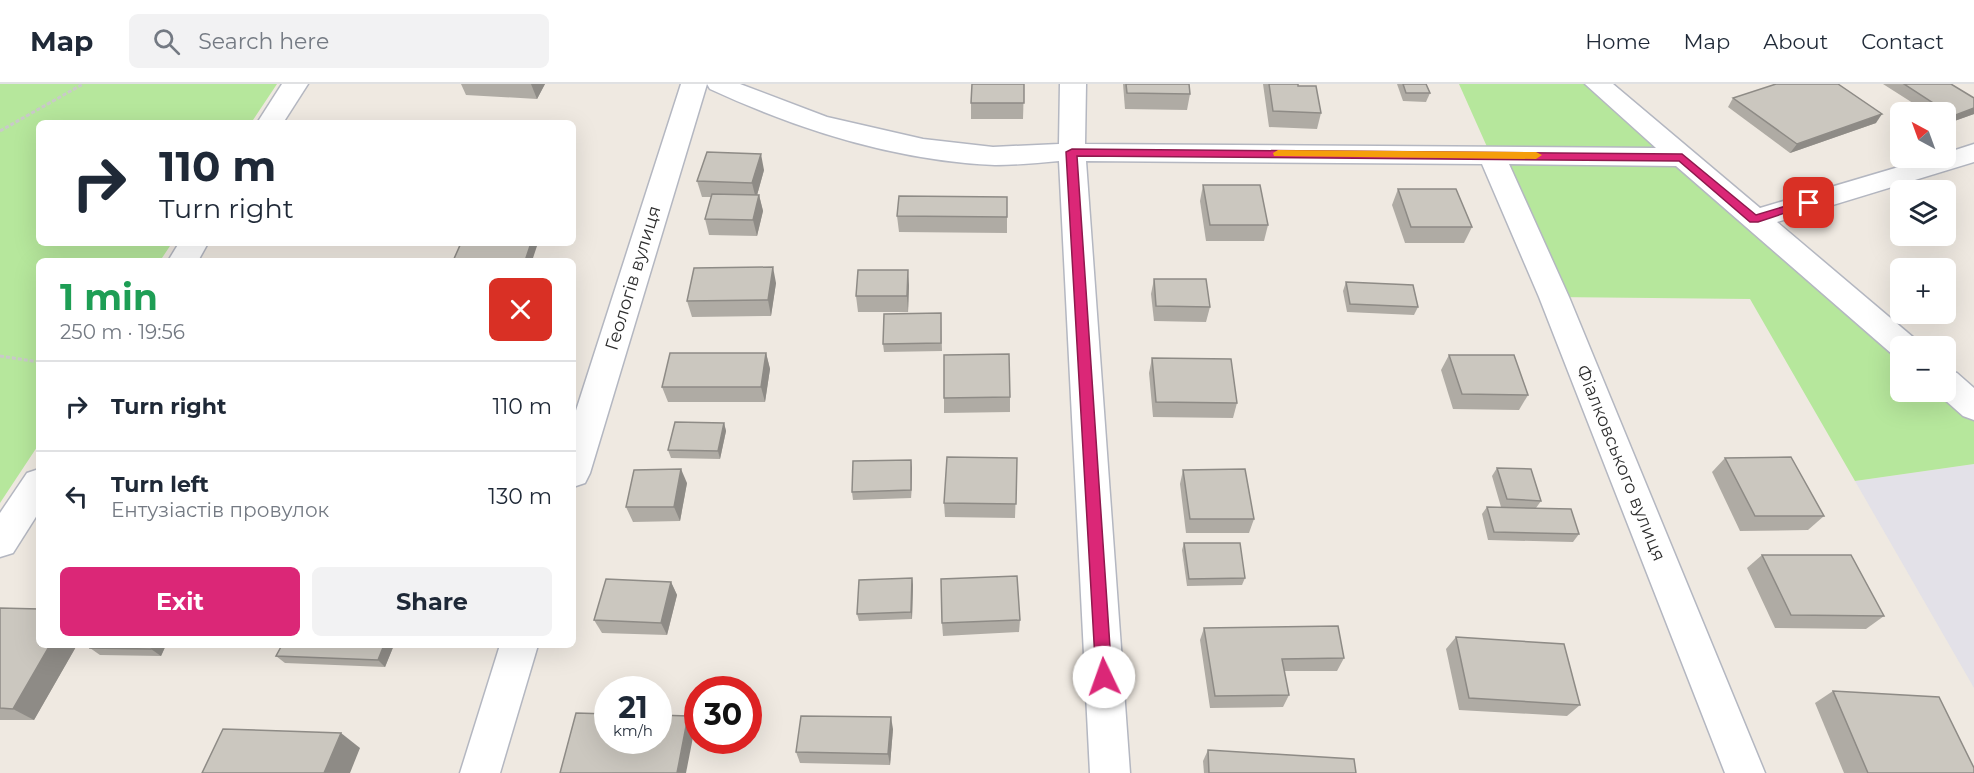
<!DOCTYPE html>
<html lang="en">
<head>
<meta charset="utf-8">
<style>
  body { margin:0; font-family:Montserrat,sans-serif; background:#f2f2f3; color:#1f2937; height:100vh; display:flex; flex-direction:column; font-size:22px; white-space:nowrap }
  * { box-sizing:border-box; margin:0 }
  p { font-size:20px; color:#747a83 }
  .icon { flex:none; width:33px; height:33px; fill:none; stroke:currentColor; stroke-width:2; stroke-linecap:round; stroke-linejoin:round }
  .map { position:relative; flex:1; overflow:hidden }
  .side { position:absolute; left:36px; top:174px; width:540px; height:390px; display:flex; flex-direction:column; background:#fff; border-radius:9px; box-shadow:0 6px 24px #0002 }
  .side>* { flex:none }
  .hud { position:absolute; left:36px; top:36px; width:540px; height:126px; border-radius:9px; box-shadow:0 6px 24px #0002; background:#fff; color:#1f2937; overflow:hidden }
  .needle { width:39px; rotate:319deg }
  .controls { position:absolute; left:1890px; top:18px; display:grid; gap:12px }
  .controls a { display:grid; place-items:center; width:66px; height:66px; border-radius:9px; background:#fff; box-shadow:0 6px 24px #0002; font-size:30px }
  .speed { position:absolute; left:594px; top:592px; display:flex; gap:12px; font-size:30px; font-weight:700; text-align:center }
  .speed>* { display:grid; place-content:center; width:78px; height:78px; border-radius:50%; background:#fff; box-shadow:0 6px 24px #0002; line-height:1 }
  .speed small { font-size:15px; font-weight:400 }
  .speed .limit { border:9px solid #d22; background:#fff; color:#111 }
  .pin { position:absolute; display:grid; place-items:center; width:51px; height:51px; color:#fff; margin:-26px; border-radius:12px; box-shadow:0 3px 9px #0006 }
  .me { position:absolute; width:66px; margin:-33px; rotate:357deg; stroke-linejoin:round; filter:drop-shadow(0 0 4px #0008) }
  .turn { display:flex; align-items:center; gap:21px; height:126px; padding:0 24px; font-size:27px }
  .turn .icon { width:78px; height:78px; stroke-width:2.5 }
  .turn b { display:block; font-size:42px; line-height:51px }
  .round { display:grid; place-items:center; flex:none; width:63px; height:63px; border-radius:9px; background:#f2f2f3 }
  .head { display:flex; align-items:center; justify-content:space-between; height:102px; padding:0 24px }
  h1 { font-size:36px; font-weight:700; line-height:45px; color:#1e9e55 }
  .action { display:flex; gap:12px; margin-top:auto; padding:12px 24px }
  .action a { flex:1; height:69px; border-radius:9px; background:#db2777; color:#fff; font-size:24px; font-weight:700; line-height:69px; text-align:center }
  .action a+a { background:#f2f2f3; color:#1f2937 }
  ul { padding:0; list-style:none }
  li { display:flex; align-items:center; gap:18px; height:90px; padding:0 24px; border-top:2px solid #e0e1e3 }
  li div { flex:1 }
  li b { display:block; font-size:22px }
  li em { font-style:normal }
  header { display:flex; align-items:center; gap:36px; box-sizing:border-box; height:84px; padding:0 30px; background:#fff; border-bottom:2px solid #e0e1e3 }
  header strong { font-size:28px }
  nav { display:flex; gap:33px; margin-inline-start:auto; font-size:21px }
  .search { width:420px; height:54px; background:#f2f2f3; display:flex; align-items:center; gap:15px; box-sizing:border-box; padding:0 21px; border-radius:9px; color:#747a83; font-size:22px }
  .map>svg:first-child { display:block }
</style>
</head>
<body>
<header>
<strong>Map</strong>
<div class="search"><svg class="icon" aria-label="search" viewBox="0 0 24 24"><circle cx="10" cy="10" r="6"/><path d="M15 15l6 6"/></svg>Search here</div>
<nav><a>Home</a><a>Map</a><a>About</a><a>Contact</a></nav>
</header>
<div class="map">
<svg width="1974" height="689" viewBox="0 0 1974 689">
  <rect width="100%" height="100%" fill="#efe9e1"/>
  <polygon fill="#e3e1e8" points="1974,380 1974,604 1855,397"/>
  <g fill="#b6e79c">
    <polygon points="0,0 277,0 251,39 39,39 39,159 172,159 160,177 39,177 39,360 0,419"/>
    <polygon points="1459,0 1598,0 1903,262 1900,262 1900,308 1946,308 1946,298 1974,323 1974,380 1855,397 1750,215 1554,213"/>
  </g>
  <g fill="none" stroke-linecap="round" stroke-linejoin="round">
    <g stroke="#b4b7c1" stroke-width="3">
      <g id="street">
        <polygon points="282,0 308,0 283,39 257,39"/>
        <path d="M681,0H740L827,33L923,55L993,63L1059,60L1060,0H1086L1085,60L1656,64L1585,0H1613L1760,124L1929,74H1946V69L1974,60V78L1777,138L1914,254L1918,262H1900V273L1892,270L1676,82L1509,80L1569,213L1765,689H1725L1539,213L1482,80L1086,77L1130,689H1090L1059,77C1038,79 1017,81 995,81C897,77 799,46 710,5L707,0L590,389L585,399L573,403V336Z"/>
        <polygon points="179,159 208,159 198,177 168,177"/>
        <polygon points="1946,286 1957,289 1974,304 1974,336 1963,332 1936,308 1946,308"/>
        <polygon points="39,385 39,428 13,469 0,473 0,429 27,389"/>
        <polygon points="500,561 538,561 500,689 460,689"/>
      </g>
    </g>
    <g stroke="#c9c9c9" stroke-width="3" stroke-dasharray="4 2" stroke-linecap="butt">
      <polyline points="0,47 83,0"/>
      <polyline points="0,272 39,278"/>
    </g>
    <use href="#street" fill="#fff" fill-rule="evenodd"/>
  </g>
  <g fill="#afaba4">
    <polygon points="461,0 545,0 537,15 466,11"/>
    <polygon points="1024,0 1023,35 971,35 971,19"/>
    <polygon points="1123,0 1189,0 1190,10 1187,26 1125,25"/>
    <polygon points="1263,0 1298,0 1298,2 1321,29 1317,45 1269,43"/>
    <polygon points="1397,0 1426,0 1430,9 1426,18 1403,17"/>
    <polygon points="1883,0 1951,0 1974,14 1974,30 1946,40 1946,28 1927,28"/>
    <polygon points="1733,14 1876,39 1790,69 1728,23"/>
    <polygon points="764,86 757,111 759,111 763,127 757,152 709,151 705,135 711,113 702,113 697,97"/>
    <polygon points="1203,101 1268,141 1264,157 1206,157 1200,117"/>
    <polygon points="1398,105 1472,143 1464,159 1405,159 1392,121"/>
    <polygon points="897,132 1007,133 1007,149 899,148"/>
    <polygon points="1154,195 1210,223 1206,238 1154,237 1151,210"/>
    <polygon points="1346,198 1418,223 1414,231 1347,228 1343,207"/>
    <polygon points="776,199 771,232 692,233 687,217"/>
    <polygon points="909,201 908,228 858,228 856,212"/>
    <polygon points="941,229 942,267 884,268 883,260"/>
    <polygon points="766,269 770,285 765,318 668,318 662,303"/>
    <polygon points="1449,271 1528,311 1519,326 1453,325 1441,286"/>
    <polygon points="1152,274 1237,319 1233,334 1153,333 1149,289"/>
    <polygon points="1010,313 1010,328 944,329 944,314"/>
    <polygon points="724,339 726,347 720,375 671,374 668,366"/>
    <polygon points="1017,374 1015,434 945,433 944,419"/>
    <polygon points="1725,374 1824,432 1808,446 1740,447 1712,388"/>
    <polygon points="912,384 911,414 853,416 852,408"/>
    <polygon points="1497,384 1541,417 1536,424 1579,450 1573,458 1488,456 1482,430 1487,423 1501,423 1492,392"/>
    <polygon points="1183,386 1254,435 1249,449 1186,449 1180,400"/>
    <polygon points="687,399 680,437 633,438 626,423"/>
    <polygon points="1184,459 1245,494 1242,501 1187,502 1182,466"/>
    <polygon points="1762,471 1884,532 1866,545 1775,544 1747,484"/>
    <polygon points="912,494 913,501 912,535 859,537 857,530"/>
    <polygon points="671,498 677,511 667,551 602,549 594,536"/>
    <polygon points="0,524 39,561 77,561 34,636 0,636"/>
    <polygon points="1020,536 1019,548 943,552 942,539"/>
    <polygon points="1204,544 1344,574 1337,587 1284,587 1289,611 1283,623 1210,624 1200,556"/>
    <polygon points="1456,553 1580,621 1567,632 1459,626 1446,565"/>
    <polygon points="166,561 161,572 100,571 90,564"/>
    <polygon points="394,561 385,583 285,579 276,572"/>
    <polygon points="1833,607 1974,689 1844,689 1815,619"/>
    <polygon points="893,645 890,681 800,679 796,668"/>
    <polygon points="1208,666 1356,689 1204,689 1203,677"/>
  </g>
  <g fill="#8e8b86">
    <polygon points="531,0 545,0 537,15"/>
    <polygon points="1974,24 1974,30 1946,40 1953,32"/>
    <polygon points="1882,30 1876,39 1790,69 1797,60"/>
    <polygon points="761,70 764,86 756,115 752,99"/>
    <polygon points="759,111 763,127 757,152 753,136"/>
    <polygon points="531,159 538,159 532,177 525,177"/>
    <polygon points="773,183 776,199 771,232 768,216"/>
    <polygon points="908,186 909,201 908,228 907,212"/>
    <polygon points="766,269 770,285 765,318 761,303"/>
    <polygon points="724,339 726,347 720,375 718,367"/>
    <polygon points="911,376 912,384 911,414"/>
    <polygon points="681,385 687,399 680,437 674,423"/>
    <polygon points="912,494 913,501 912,535 911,528"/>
    <polygon points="671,498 677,511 667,551 661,539"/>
    <polygon points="50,561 77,561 34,636 13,625"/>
    <polygon points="153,561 166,561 161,572 151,565"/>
    <polygon points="384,561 394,561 385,583 378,576"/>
    <polygon points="688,632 695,643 686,689 677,689"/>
    <polygon points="891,633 893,645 890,681 888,670"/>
    <polygon points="341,649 360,664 350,689 324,689"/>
  </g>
  <g fill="#cbc7bf" stroke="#8e8b86" stroke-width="1.5">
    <polygon points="972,0 1024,0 1024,19 971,19"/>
    <polygon points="1126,0 1189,0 1190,10 1127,9"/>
    <polygon points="1269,0 1298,0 1298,2 1316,2 1321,29 1273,27"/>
    <polygon points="1403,0 1426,0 1430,9 1406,9"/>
    <polygon points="1776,0 1838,0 1882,30 1797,60 1733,14"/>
    <polygon points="1904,0 1951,0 1974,14 1974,24 1953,32"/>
    <polygon points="707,68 761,70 752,99 697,97"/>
    <polygon points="1203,101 1260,101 1268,141 1210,141"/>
    <polygon points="1398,105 1456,105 1472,143 1411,143"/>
    <polygon points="712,110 759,111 753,136 705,135"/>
    <polygon points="899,112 1007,113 1007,133 897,132"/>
    <polygon points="461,159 531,159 525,177 453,177"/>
    <polygon points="773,183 768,216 687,217 694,184"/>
    <polygon points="858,186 908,186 907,212 856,212"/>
    <polygon points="1154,195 1206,195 1210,223 1156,222"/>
    <polygon points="1346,198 1413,201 1418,223 1350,220"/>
    <polygon points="941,229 941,259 883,260 884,230"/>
    <polygon points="670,269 766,269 761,303 662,303"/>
    <polygon points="1009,270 1010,313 944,314 944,271"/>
    <polygon points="1449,271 1514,271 1528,311 1462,310"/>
    <polygon points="1152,274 1231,275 1237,319 1156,318"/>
    <polygon points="675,338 724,339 718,367 668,366"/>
    <polygon points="947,373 1017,374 1016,420 944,419"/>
    <polygon points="1791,373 1824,432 1755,432 1725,374"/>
    <polygon points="911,376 911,406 852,408 853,377"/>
    <polygon points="1497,384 1531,385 1541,417 1507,415"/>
    <polygon points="681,385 674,423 626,423 634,386"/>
    <polygon points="1245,385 1254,435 1190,435 1183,386"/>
    <polygon points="1487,423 1571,425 1579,450 1494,448"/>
    <polygon points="1184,459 1240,459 1245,494 1189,495"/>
    <polygon points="1762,471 1851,471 1884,532 1791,531"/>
    <polygon points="1017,492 1020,536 942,539 941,495"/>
    <polygon points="912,494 911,528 857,530 859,496"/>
    <polygon points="606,495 671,498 661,539 594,536"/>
    <polygon points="0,524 39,525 39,561 50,561 13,625 0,624"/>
    <polygon points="1338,542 1344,574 1282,575 1289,611 1215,612 1204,544"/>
    <polygon points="1456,553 1564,560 1580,621 1469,614"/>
    <polygon points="91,561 153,561 151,565 90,564"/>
    <polygon points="282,561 384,561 378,576 276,572"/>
    <polygon points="1833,607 1939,613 1974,684 1974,689 1868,689"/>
    <polygon points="576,629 608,630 608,657 658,657 658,631 688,632 677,689 560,689"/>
    <polygon points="801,632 891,633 888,670 796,668"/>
    <polygon points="223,645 341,649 324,689 202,689"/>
    <polygon points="1208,666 1354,675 1356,689 1209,689"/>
  </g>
  <polygon fill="#db2777" stroke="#8e194d" stroke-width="1.5" points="1072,65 1682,70 1756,131 1809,115 1815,119 1758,138 1750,138 1679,77 1077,72 1112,593 1109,599 1104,601 1098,599 1096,593 1066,68"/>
  <polygon fill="#f59e0b" points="1278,66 1536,68 1542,71 1536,75 1274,72 1273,69"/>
  <g text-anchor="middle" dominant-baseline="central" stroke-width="5" stroke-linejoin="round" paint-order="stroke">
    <g font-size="18" fill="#2e2e2e" stroke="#fff">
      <text transform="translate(633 194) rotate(-73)">Геологів вулиця</text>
      <text transform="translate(1621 379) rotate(68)">Фіалковського вулиця</text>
    </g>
  </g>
</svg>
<div class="controls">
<a><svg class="needle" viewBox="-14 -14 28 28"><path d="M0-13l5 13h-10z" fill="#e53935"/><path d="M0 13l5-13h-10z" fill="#747a83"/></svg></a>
<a><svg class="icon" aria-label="layers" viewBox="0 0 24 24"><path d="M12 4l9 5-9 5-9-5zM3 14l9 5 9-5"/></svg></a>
<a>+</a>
<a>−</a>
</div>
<div class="speed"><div>21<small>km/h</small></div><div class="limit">30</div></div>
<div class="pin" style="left:1809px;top:119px;background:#d93025"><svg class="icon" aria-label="arrive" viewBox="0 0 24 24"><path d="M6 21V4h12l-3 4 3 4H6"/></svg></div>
<svg class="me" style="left:1104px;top:593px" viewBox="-20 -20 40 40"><circle r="19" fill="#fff"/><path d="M0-13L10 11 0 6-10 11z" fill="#db2777"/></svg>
<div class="hud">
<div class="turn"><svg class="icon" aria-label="right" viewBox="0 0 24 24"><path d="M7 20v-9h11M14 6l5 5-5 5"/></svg><div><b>110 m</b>Turn right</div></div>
</div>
<section class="side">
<div class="head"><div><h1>1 min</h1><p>250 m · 19:56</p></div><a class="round" style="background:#d93025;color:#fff"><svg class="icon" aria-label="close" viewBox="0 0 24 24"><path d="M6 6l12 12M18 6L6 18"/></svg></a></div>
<ul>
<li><svg class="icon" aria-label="right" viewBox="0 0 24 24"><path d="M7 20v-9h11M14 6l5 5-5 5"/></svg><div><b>Turn right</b></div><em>110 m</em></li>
<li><svg class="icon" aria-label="left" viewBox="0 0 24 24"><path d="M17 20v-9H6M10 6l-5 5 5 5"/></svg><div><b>Turn left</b><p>Ентузіастів провулок</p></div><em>130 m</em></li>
</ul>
<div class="action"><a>Exit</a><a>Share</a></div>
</section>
</div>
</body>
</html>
